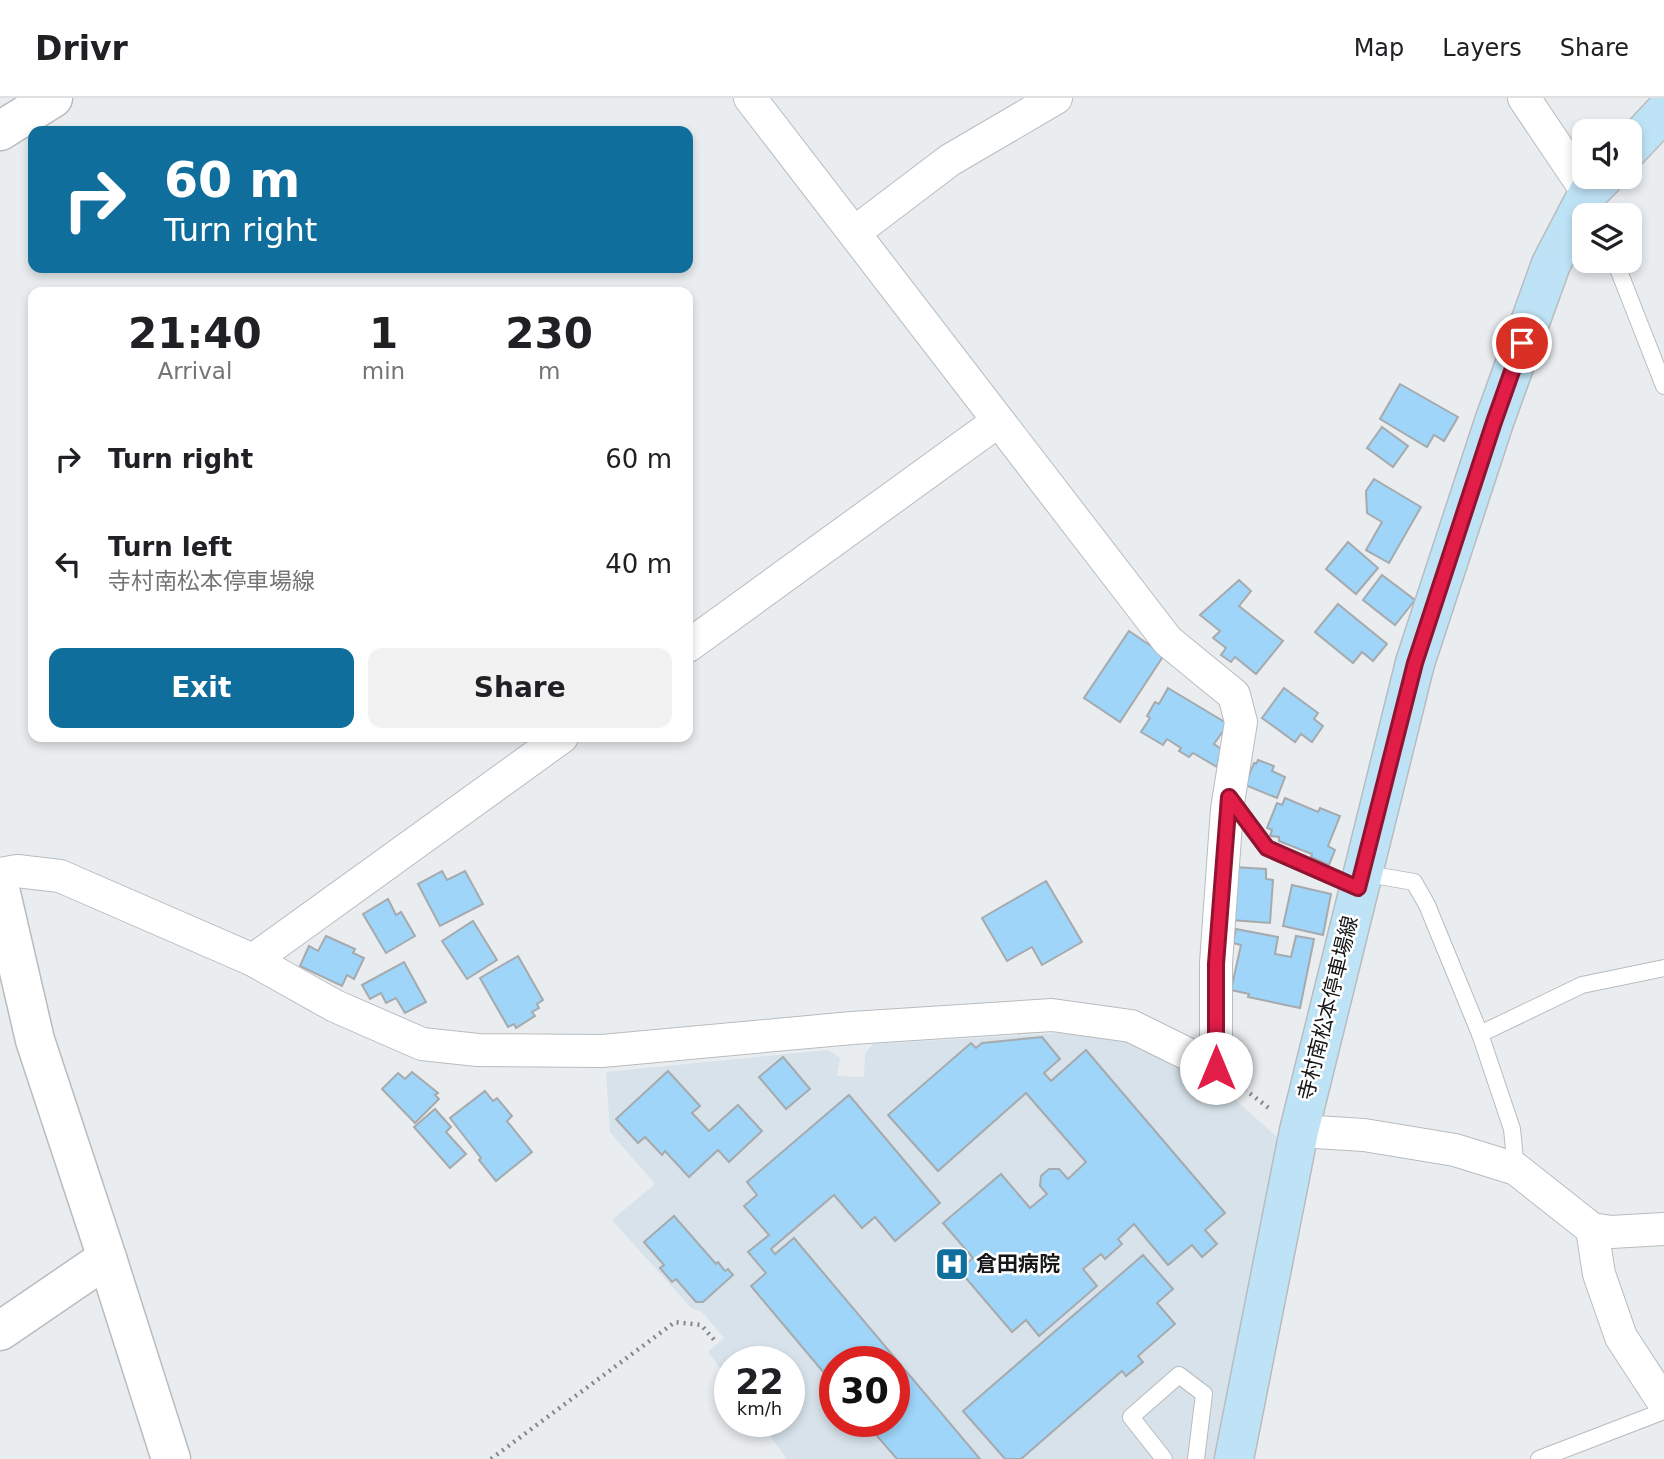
<!DOCTYPE html>
<html lang="en">
<head>
<meta charset="utf-8">
<style>
  body { margin:0; font-family:"DejaVu Sans","Noto Sans JP",sans-serif; background:#f2f2f2; color:#202124; height:100vh; display:flex; flex-direction:column; font-size:26px; white-space:nowrap }
  * { box-sizing:border-box; margin:0 }
  p { font-size:23px; color:#757577 }
  .icon { flex:none; width:38px; height:38px; fill:none; stroke:currentColor; stroke-width:2; stroke-linecap:round; stroke-linejoin:round }
  .map { position:relative; flex:1; overflow:hidden }
  .side { position:absolute; left:28px; top:189px; width:665px; height:455px; display:flex; flex-direction:column; background:#fff; border-radius:14px; box-shadow:0 4px 10px #0003 }
  .side>* { flex:none }
  .guide { position:absolute; left:28px; top:28px; width:665px; height:147px; border-radius:14px; box-shadow:0 4px 10px #0003; background:#0f6e9c; color:#fff; overflow:hidden }
  .buttons { position:absolute; left:1572px; top:21px; display:grid; gap:14px }
  .buttons a { display:grid; place-items:center; width:70px; height:70px; border-radius:14px; background:#fff; box-shadow:0 4px 10px #0003; font-size:35px }
  .speed { position:absolute; left:714px; top:1248px; display:flex; gap:14px; font-size:35px; font-weight:700; text-align:center }
  .speed>* { display:grid; place-content:center; width:91px; height:91px; border-radius:50%; background:#fff; box-shadow:0 4px 10px #0003; line-height:1 }
  .speed small { font-size:18px; font-weight:400 }
  .speed .limit { border:10px solid #d22; background:#fff; color:#111 }
  .pin { position:absolute; display:grid; place-items:center; width:60px; height:60px; color:#fff; margin:-30px; border:4px solid #fff; border-radius:50%; box-shadow:0 2px 7px #0007 }
  .me { position:absolute; width:77px; margin:-38px; rotate:0deg; stroke-linejoin:round; filter:drop-shadow(0 0 5px #0008) }
  .turn { display:flex; align-items:center; gap:24px; height:147px; padding:0 21px; font-size:32px }
  .turn .icon { width:91px; height:91px; stroke-width:2.5 }
  .turn b { display:block; font-size:49px; line-height:60px }
  .eta { display:flex; justify-content:space-evenly; align-items:center; height:119px; text-align:center }
  .eta b { font-size:42px; font-weight:800; line-height:49px }
  .cta { display:flex; gap:14px; margin-top:auto; padding:14px 21px }
  .cta a { flex:1; height:80px; border-radius:14px; background:#0f6e9c; color:#fff; font-size:28px; font-weight:800; line-height:80px; text-align:center }
  .cta a+a { background:#f2f2f2; color:#202124 }
  ul { padding:0; list-style:none }
  li { display:flex; align-items:center; gap:21px; height:105px; padding:0 21px }
  li div { flex:1 }
  li b { display:block; font-size:26px }
  li em { font-style:normal }
  header { display:flex; align-items:center; gap:42px; box-sizing:border-box; height:98px; padding:0 35px; background:#fff; border-bottom:2px solid #e0e0e0 }
  header strong { font-size:33px }
  nav { display:flex; gap:38px; margin-inline-start:auto; font-size:24px }
  .map>svg:first-child { display:block }
</style>
</head>
<body>
<header>
<strong>Drivr</strong>
<nav><a>Map</a><a>Layers</a><a>Share</a></nav>
</header>
<div class="map">
<svg width="1664" height="1361" viewBox="0 0 1664 1361">
  <rect width="100%" height="100%" fill="#e9edf0"/>
  <path fill="#d7e2ea" fill-rule="evenodd" d="M1094,933L1138,945L1216,984L1279,1041L1213,1361H787L759,1323H789V1264H730V1283L708,1254L724,1240L702,1214L691,1210L612,1122L655,1086L610,1034L606,974L828,952L840,960L837,978L864,979L865,955L873,946ZM835,1264H894V1323H835Z"/>
  <g fill="#9ed5f9" stroke="#a6aaad" stroke-width="2">
    <polygon points="1400,286 1458,319 1444,343 1434,337 1427,349 1380,321"/>
    <polygon points="1382,329 1408,348 1393,369 1367,350"/>
    <polygon points="1374,381 1421,409 1389,465 1366,452 1382,424 1367,415 1366,393"/>
    <polygon points="1348,444 1378,470 1356,496 1326,471"/>
    <polygon points="1382,477 1415,502 1395,527 1363,502"/>
    <polygon points="1239,482 1251,493 1239,508 1283,543 1256,576 1235,559 1231,564 1221,557 1226,550 1213,540 1220,533 1200,517"/>
    <polygon points="1338,506 1387,546 1373,563 1362,554 1353,565 1315,534"/>
    <polygon points="1129,533 1164,557 1120,624 1084,600"/>
    <polygon points="1168,590 1228,626 1214,646 1221,651 1217,669 1193,655 1189,659 1179,653 1181,650 1167,641 1163,647 1141,634 1150,620 1147,618 1155,604 1159,606"/>
    <polygon points="1284,590 1318,615 1314,621 1323,628 1312,644 1301,636 1295,644 1262,620"/>
    <polygon points="1258,662 1274,668 1272,673 1285,679 1277,700 1245,687 1254,665 1256,666"/>
    <polygon points="1285,700 1318,714 1320,710 1340,718 1328,748 1335,752 1329,767 1311,759 1312,756 1279,743 1279,739 1270,738 1272,732 1267,730 1277,705 1282,707"/>
    <polygon points="1234,769 1266,771 1266,781 1273,782 1270,825 1231,822"/>
    <polygon points="442,773 447,782 465,773 483,806 440,828 418,786"/>
    <polygon points="1046,783 1082,844 1042,867 1032,849 1007,863 982,820"/>
    <polygon points="1292,787 1331,796 1323,837 1283,828"/>
    <polygon points="388,801 396,817 401,814 415,838 386,855 363,816"/>
    <polygon points="473,823 497,862 467,881 442,843"/>
    <polygon points="1236,831 1278,839 1275,856 1291,859 1296,838 1314,841 1300,910 1248,899 1249,896 1231,892 1241,847 1233,845"/>
    <polygon points="326,838 355,851 353,855 364,860 354,881 347,877 342,888 300,868 309,848 318,853"/>
    <polygon points="518,858 543,902 537,906 539,910 532,914 535,918 516,930 514,926 508,929 480,880"/>
    <polygon points="404,864 426,904 405,915 396,900 386,905 381,895 370,901 362,887"/>
    <polygon points="1042,939 1060,961 1044,975 1051,983 1086,952 1225,1115 1205,1132 1217,1146 1202,1159 1192,1147 1168,1167 1134,1126 1118,1141 1122,1146 1105,1161 1101,1156 1083,1171 1097,1188 1039,1238 1026,1222 1012,1234 959,1172 973,1160 943,1125 1001,1076 1030,1110 1047,1096 1040,1088 1041,1078 1049,1071 1059,1071 1068,1081 1086,1064 1026,995 938,1073 888,1017 971,945 976,950 982,945"/>
    <polygon points="783,959 810,991 786,1011 759,979"/>
    <polygon points="668,973 700,1008 692,1015 709,1033 738,1007 762,1033 729,1064 718,1052 689,1079 665,1053 662,1057 645,1039 638,1045 616,1021"/>
    <polygon points="412,974 438,995 435,997 439,1001 415,1025 382,991 398,975 405,981"/>
    <polygon points="485,993 493,1003 497,1000 512,1018 507,1023 532,1054 496,1083 479,1062 481,1060 450,1020"/>
    <polygon points="849,997 940,1105 895,1143 875,1119 862,1130 834,1097 771,1151 775,1156 794,1140 980,1361 897,1361 864,1323 894,1323 894,1264 835,1264 835,1288 751,1188 766,1175 748,1154 769,1137 744,1108 757,1097 747,1084"/>
    <polygon points="435,1011 451,1029 446,1034 466,1056 450,1070 414,1029"/>
    <polygon points="674,1118 716,1166 718,1164 725,1173 728,1171 733,1177 703,1204 696,1204 676,1181 672,1184 660,1170 664,1167 644,1144"/>
    <polygon points="1143,1157 1173,1191 1157,1205 1175,1226 1138,1258 1143,1264 1126,1278 1122,1273 1021,1361 1005,1361 963,1313"/>
  </g>
  <g fill="none" stroke-linecap="round" stroke-linejoin="round">
    <g stroke="#b8bcbf" stroke-width="18">
      <g id="service">
        <polyline points="1615,163 1664,288"/>
        <polyline points="1230,701 1267,750 1358,790"/>
        <polyline points="1362,775 1414,784 1427,807 1480,936 1512,1031 1516,1071"/>
        <polyline points="1480,936 1582,887 1664,870"/>
        <polyline points="1164,1361 1131,1319 1179,1277 1204,1296 1196,1361"/>
        <polyline points="1539,1361 1664,1313"/>
      </g>
    </g>
    <g stroke="#b8bcbf" stroke-width="34">
      <g id="minor">
        <polyline points="1524,0 1588,95"/>
        <polyline points="855,134 950,62 1056,0"/>
        <polyline points="688,548 997,324"/>
        <polyline points="0,776 17,773 60,778 253,862 335,908 422,946 478,952 602,953 852,930 1052,917 1131,928 1216,970 1216,865 1227,711 1241,624 1234,597 1168,543 750,0"/>
        <polyline points="253,862 562,639"/>
        <polyline points="1299,1033 1364,1037 1455,1052 1516,1071 1592,1131 1611,1134 1664,1131"/>
        <polyline points="1592,1131 1599,1176 1621,1239 1664,1305"/>
      </g>
    </g>
    <g stroke="#b8bcbf" stroke-width="41">
      <g id="tertiary">
        <polyline points="0,33 53,0"/>
        <polyline points="0,791 35,942 107,1160 171,1361"/>
        <polyline points="0,1233 107,1160"/>
      </g>
    </g>
    <g stroke="#b8bcbf" stroke-width="41">
      <g id="secondary">
        <polyline points="1629,51 1664,14"/>
        <polyline points="1234,1361 1299,1033 1415,565 1494,324 1551,166 1588,95 1604,79"/>
      </g>
    </g>
    <g stroke="#84878a" stroke-width="4.5" stroke-dasharray="2 5" stroke-linecap="butt">
      <polyline points="1239,987 1270,1011"/>
      <polyline points="491,1361 675,1224 701,1227 716,1244"/>
    </g>
    <use href="#service" stroke="#fff" stroke-width="16"/>
    <use href="#minor" stroke="#fff" stroke-width="32"/>
    <use href="#tertiary" stroke="#fff" stroke-width="38"/>
    <use href="#secondary" stroke="#bfe3f6" stroke-width="38"/>
  </g>
  <g fill="none" stroke-linecap="round" stroke-linejoin="round">
    <g stroke="#92132f" stroke-width="18">
      <polyline id="route" points="1216,970 1216,866 1229,699 1267,750 1358,790 1415,565 1494,324 1522,245"/>
    </g>
    <use href="#route" stroke="#e11d48" stroke-width="12"/>
  </g>
  <defs>
    <g id="hospital-square" transform="scale(1.75)"><rect x="-9" y="-9" width="18" height="18" rx="4" fill="#0f6e9c" stroke="#fff"/><path d="M-5-5h3v3.5h4V-5h3V5h-3V1.5h-4V5h-3Z" fill="#fff"/></g>
  </defs>
  <g fill-rule="evenodd">
    <use href="#hospital-square" x="952" y="1166"/>
  </g>
  <g text-anchor="middle" dominant-baseline="central" stroke-width="5" stroke-linejoin="round" paint-order="stroke">
    <g font-size="21" fill="#151718" stroke="#fff">
      <text transform="translate(1328 910) rotate(-76)">寺村南松本停車場線</text>
    </g>
    <g font-size="21" font-weight="bold" fill="#151718" stroke="#fff" text-anchor="start">
      <text x="976" y="1166">倉田病院</text>
    </g>
  </g>
</svg>
<div class="buttons">
<a><svg class="icon" aria-label="sound" viewBox="0 0 24 24"><path d="M4 9h4l5-4v14l-5-4H4zM17 9q2 3 0 6"/></svg></a>
<a><svg class="icon" aria-label="layers" viewBox="0 0 24 24"><path d="M12 4l9 5-9 5-9-5zM3 14l9 5 9-5"/></svg></a>
</div>
<div class="speed"><div>22<small>km/h</small></div><div class="limit">30</div></div>
<div class="pin" style="left:1522px;top:245px;background:#d93025"><svg class="icon" aria-label="arrive" viewBox="0 0 24 24"><path d="M6 21V4h12l-3 4 3 4H6"/></svg></div>
<svg class="me" style="left:1216px;top:970px" viewBox="-20 -20 40 40"><circle r="19" fill="#fff"/><path d="M0-13L10 11 0 6-10 11z" fill="#e11d48"/></svg>
<div class="guide">
<div class="turn"><svg class="icon" aria-label="right" viewBox="0 0 24 24"><path d="M7 20v-9h11M14 6l5 5-5 5"/></svg><div><b>60 m</b>Turn right</div></div>
</div>
<section class="side">
<div class="eta">
<div><b>21:40</b><p>Arrival</p></div>
<div><b>1</b><p>min</p></div>
<div><b>230</b><p>m</p></div>
</div>
<ul>
<li><svg class="icon" aria-label="right" viewBox="0 0 24 24"><path d="M7 20v-9h11M14 6l5 5-5 5"/></svg><div><b>Turn right</b></div><em>60 m</em></li>
<li><svg class="icon" aria-label="left" viewBox="0 0 24 24"><path d="M17 20v-9H6M10 6l-5 5 5 5"/></svg><div><b>Turn left</b><p>寺村南松本停車場線</p></div><em>40 m</em></li>
</ul>
<div class="cta"><a>Exit</a><a>Share</a></div>
</section>
</div>
</body>
</html>
